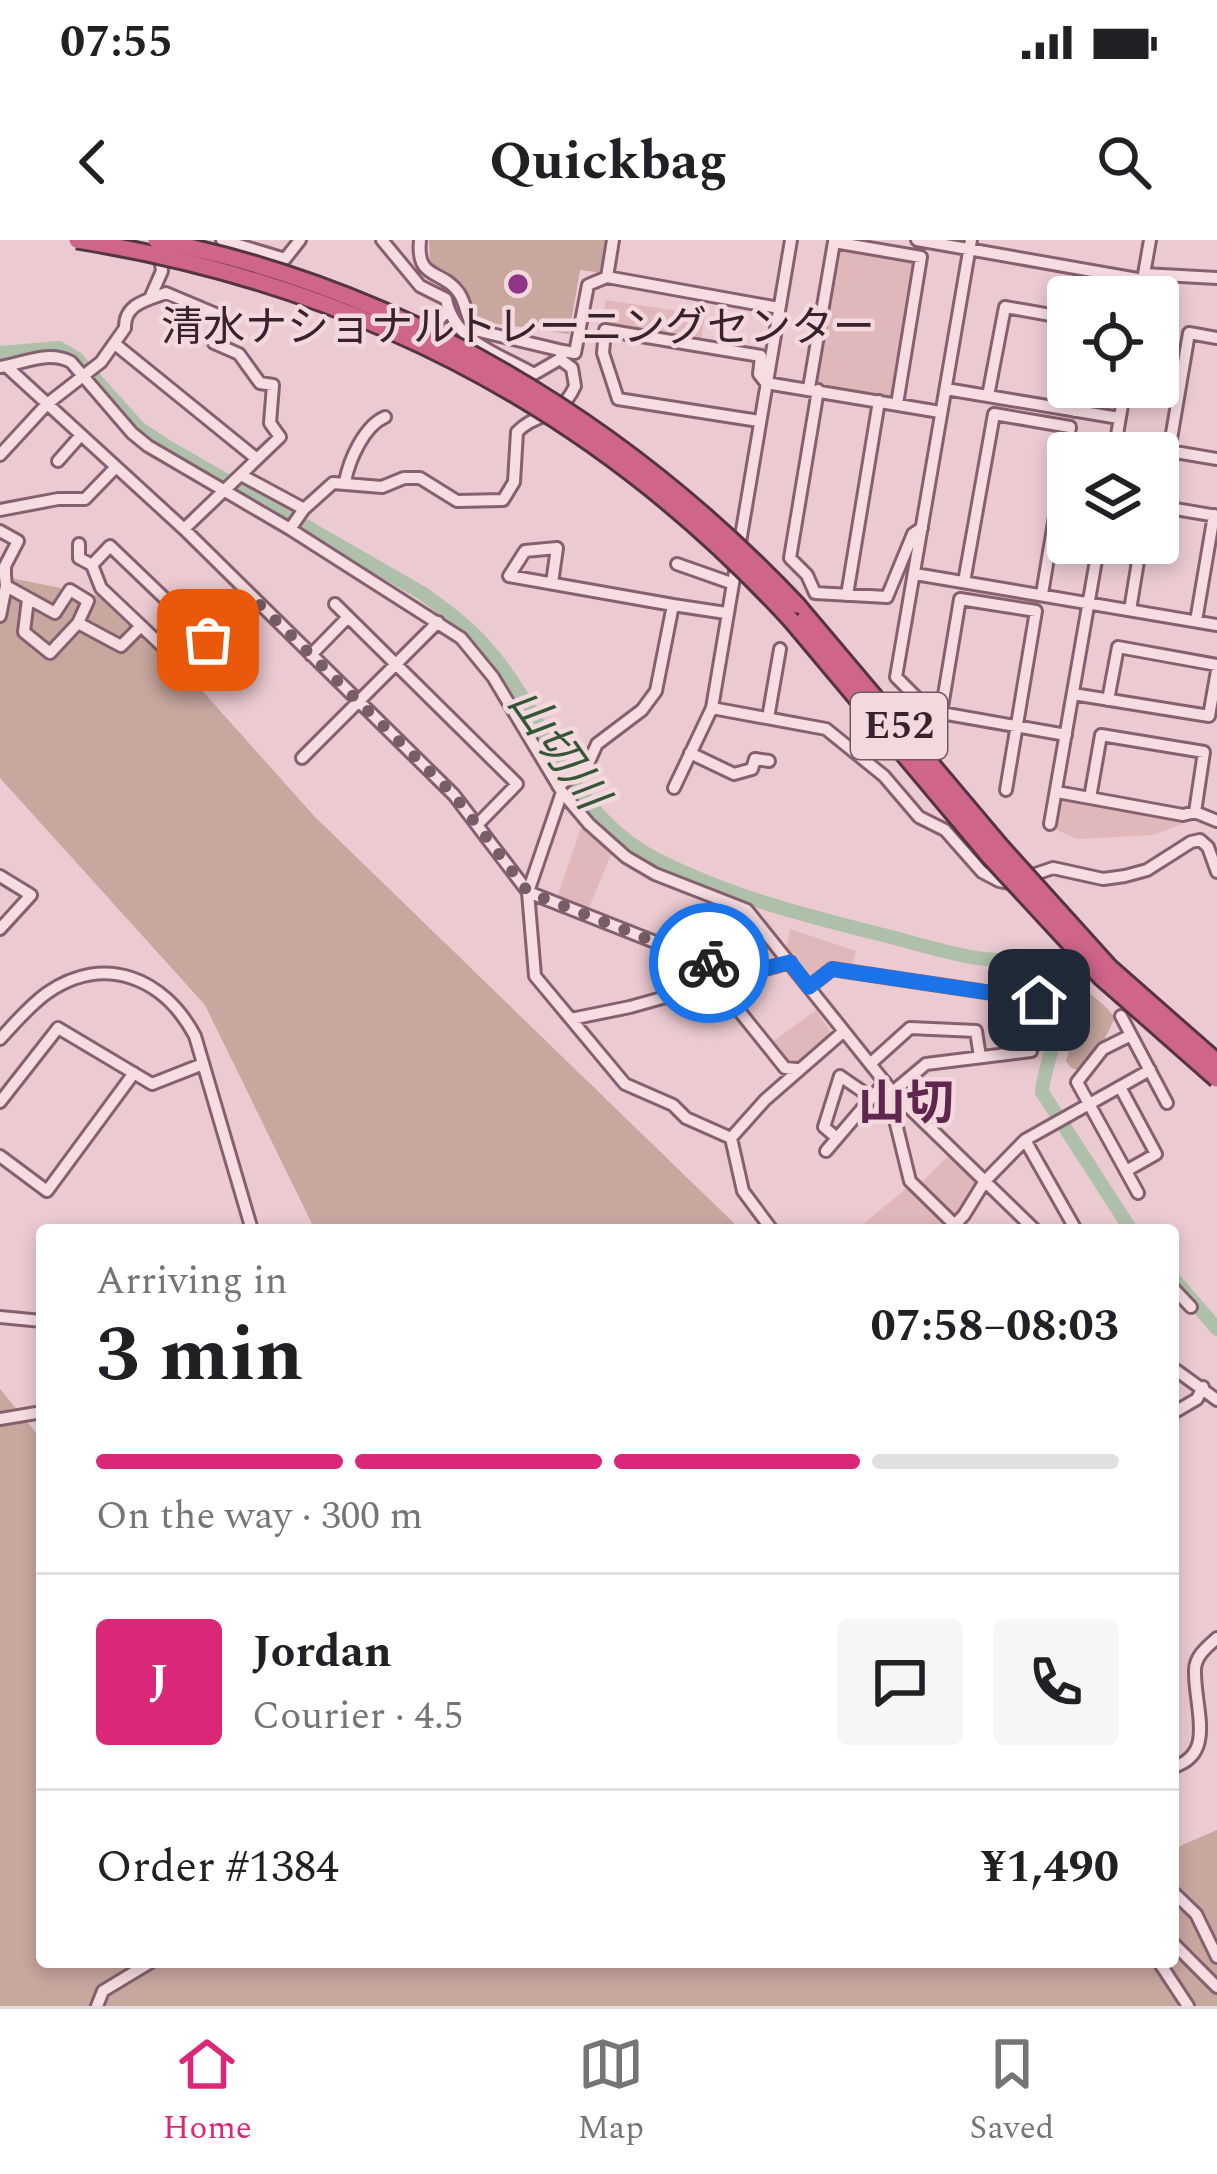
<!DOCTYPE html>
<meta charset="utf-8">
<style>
:root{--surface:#fff;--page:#f6f6f6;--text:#202124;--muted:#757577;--line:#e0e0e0;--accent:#db2777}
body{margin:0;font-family:Spectral,"Noto Sans JP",serif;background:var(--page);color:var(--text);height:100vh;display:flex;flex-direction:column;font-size:45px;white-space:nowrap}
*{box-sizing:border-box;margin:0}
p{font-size:39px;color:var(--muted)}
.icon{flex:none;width:66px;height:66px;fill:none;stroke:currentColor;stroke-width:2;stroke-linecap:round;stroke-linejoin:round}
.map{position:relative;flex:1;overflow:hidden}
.sheet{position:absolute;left:36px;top:984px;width:1143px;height:744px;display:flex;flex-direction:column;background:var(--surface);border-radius:12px;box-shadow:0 6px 18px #0003}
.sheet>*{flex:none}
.fabs{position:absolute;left:1047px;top:36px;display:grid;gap:24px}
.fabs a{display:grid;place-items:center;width:132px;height:132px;border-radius:12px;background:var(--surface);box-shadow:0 6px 18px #0003;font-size:60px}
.pin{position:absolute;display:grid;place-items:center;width:102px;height:102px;color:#fff;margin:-51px;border-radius:24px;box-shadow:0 6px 18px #0006}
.courier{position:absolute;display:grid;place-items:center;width:120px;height:120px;margin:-60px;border:9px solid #1a73e8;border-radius:50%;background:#fff;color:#222;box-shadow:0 3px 15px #0007}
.summary em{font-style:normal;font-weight:700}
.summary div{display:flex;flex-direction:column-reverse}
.summary{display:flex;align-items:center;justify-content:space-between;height:204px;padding:0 60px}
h1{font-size:78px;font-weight:700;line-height:90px}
.bar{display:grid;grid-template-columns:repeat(4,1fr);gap:18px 12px;align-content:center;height:144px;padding:0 60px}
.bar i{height:15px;border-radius:9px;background:var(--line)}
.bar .selected{background:var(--accent)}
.bar p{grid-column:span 4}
.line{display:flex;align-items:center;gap:30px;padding:0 60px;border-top:3px solid var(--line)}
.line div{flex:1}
.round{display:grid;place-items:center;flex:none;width:126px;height:126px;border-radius:12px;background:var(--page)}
.status{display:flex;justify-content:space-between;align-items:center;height:84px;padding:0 60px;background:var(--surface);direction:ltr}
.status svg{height:33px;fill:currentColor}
header{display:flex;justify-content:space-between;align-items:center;height:156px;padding:0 60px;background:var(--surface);font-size:54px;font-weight:700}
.tabs{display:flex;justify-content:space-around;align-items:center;height:168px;border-top:3px solid var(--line);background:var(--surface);font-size:33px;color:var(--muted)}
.tabs a{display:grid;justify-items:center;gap:6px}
.tabs .selected{color:var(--accent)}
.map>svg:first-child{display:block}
.farmland{fill:#e0b8bb}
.green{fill:#c8a79f}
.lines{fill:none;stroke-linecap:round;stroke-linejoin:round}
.river{stroke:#afc0aa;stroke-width:14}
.minor-casing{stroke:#86606e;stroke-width:16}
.highway-casing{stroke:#543442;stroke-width:21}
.minor{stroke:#f6dde2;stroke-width:10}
.highway{stroke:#d0658a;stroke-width:15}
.highway-bridge-casing{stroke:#543442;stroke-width:21;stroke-linecap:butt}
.highway-bridge{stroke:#d0658a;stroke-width:15}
.done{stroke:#775d65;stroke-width:12;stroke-dasharray:0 21.6}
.route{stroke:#1a73e8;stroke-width:15}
.poi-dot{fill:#8f3688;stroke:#f3d9de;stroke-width:4.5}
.labels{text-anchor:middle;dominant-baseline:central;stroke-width:9;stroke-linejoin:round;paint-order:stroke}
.shield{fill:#f3d9de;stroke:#705961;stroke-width:3}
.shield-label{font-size:39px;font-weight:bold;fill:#38222b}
.poi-label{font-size:42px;fill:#38222b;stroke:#f3d9de}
.water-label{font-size:45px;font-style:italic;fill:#335634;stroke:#f3d9de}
.quarter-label{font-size:48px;font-weight:bold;fill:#60264f;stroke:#f3d9de}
</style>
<div class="status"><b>07:55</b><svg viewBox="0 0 49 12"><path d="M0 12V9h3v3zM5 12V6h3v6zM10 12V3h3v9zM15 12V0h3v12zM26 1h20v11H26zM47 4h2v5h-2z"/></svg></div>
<header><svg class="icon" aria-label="back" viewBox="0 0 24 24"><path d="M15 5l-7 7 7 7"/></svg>Quickbag<svg class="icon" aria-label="search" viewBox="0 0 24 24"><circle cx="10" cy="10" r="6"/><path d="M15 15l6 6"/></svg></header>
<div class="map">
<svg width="1217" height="1766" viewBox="0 0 1217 1766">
<rect width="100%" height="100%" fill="#ebcad1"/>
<path class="farmland" d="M 837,6 L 918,20 L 893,159 L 813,143 Z
M 606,60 L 705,75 L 701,101 L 602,86 Z
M 1059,558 L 1180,581 L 1182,584 L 1153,595 L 1077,599 L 1053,588 Z
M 582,585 L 612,612 L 588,670 L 557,658 Z
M 790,689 L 856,711 L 852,728 L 833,724 L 812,740 L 786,708 Z
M 816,770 L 832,794 L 799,824 L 786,825 L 770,804 Z
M 950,914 L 978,944 L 955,981 L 918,946 Z
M 909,946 L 949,985 L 943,990 L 856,990 Z"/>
<path class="green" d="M 429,0 L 608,0 L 603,33 L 580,30 L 569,94 L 478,81 C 466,53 457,40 430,25 Z
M 0,336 L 121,360 L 315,577 L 741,990 L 315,990 L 205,765 L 0,538 Z
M 1075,749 C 1089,749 1107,767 1115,778 L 1094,820 L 1083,831 L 1071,828 L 1066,821 L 1073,796 Z
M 0,1149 L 42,1200 L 42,1722 L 1173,1722 L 1173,1609 L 1217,1590 L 1217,1766 L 0,1766 Z"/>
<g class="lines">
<path class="river" d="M 0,113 L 59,108 L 76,118 L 139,188 L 166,206 L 422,353 C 444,369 467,385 485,406 C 546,474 567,573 654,618 C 725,655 803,675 879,694 C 912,702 945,713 977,718 C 1002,723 1049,714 1060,745 C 1069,769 1044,824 1042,852 L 1131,990
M 1173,1038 L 1217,1089"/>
<g class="minor-casing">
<path id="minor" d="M 222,0 L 285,19 L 300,0
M 382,0 L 420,46 L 446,59 C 454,102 499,114 534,134 L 560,119
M 420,0 C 416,41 441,28 459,53 C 467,65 466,79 475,90 L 563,111 L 575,113 L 588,45 L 607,37 L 779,68
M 917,0 L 1143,40
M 971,0 L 896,437 L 930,471 L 1066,495
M 1144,34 L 1217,38
M 607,37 L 613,0
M 151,56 L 162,31 L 159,11
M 1140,57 L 1150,0
M 434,85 L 448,70
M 115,104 L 257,219
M 6,126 L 184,289 L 454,555 L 528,652 L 739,735
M 0,127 C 25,123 48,110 71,122 L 132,193 L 148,206 L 290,289 L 461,398 L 493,437 L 562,552 L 589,584 L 626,617 L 655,634 L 747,670 L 891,850 L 1035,990
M 766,143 L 940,172
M 809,148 L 834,2 L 921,17 L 897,164
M 946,149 L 1119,178
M 818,150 L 790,318 L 807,335 L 815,353 L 887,357 L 913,294 L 922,288
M 988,156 L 1005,67 L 1068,78
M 1075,171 L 1080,147
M 759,181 L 618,159 L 603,113 L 605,90 L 761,116 L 759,134 L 766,143
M 1116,202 L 1217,219
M 1169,211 L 1189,93 L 1217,98
M 1114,213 L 1125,147
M 0,215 L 47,164 L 101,122 L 125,88 C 124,64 147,60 166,53 L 223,77 L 214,103 L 239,114 L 260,143 L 273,145 L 270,183 L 280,197 L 184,289
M 58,221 L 81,195
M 241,235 L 304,269
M 345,242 C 349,220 364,186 385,177
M 1158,266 L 1217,276
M 0,270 L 58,259 L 85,259 L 116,227
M 290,289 L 304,269 L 333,243 L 382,247 L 404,238 L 420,238 L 457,261 L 503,260 L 514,242 L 517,192 C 537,171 559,181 575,146 L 572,128 L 560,119 L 563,111
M 0,291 L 18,301 L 5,326 L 5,335
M 79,304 L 79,318 L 92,325
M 677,324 L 731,343
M 0,332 L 5,335 L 6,346 L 55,373 L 70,350 L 88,361 L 78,383 L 121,406 L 141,386
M 915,334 L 1217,385
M 964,342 L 994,174 L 1070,187 L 1042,354
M 552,343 L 557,308 L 525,311 L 509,336 L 673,365
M 847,355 L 879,161
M 28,359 L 24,392 L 50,413 L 78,383
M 335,364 L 517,544 L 478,584
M 1130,370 L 1141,303
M 0,376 L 6,346
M 1196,381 L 1214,275
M 208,400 L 110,306 L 92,325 L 101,348 L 176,419 L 189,420 C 210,397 236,385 259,364
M 311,415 L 348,377
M 1073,454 L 1209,476 L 1217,431
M 1108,460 L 1118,407 L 1217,425
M 712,468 L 826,489 L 884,536 L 919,577 L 945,590 L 982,632 L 999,641 L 1009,643 L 1053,628 L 1103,639 L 1125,636 L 1147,630 L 1191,602 L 1200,600 L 1208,607 L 1217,632
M 941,473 L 960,359 L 1036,371 L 1006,550
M 768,478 L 780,409
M 690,513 L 734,534 L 752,529 L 755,519 L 769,521
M 302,518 L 438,382
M 558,546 L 587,526 L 597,504 L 642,470 L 656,451 L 673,365 L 726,373
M 674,548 L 712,468 L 791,0
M 562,552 L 528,652 L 535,736 L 625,844 L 673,865 L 686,878 L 731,898
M 1057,552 L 1183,575 L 1195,572 L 1217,581
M 1090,558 L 1101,495 L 1204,512 L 1195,572
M 1050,584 L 1099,303
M 0,636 L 31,655 L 0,689
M 716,742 L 785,828 L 797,829
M 809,747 L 832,729 L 1039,760 L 1031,811 L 926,824 L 889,855 L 910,941 L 960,990
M 1121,776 L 1167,863
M 571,779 L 630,767 L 790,722
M 1131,795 L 1103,809 L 1077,842 L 1138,953
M 0,799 C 15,783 29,766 47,753 C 105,713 164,738 195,796 L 252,990
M 870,824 L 910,788 L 976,791 L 980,817
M 1120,847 L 1156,914 L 1126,931
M 0,862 L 58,788 L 152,844 L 203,824
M 731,898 L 765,860 L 843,792
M 731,898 L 743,951 L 772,990
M 837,898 L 824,887 L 840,836 L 872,858
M 1025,900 L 1076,990
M 826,911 L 885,842
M 0,916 L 47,951 L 134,833
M 950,990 L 964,975 L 985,941 L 1025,900 L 1150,830
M 1173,1048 L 1191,1067
M 0,1077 L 42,1081
M 1173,1128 L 1217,1160
M 1173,1173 L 1197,1159 L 1203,1147
M 0,1179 L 42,1172
M 1173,1527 C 1217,1514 1194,1468 1195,1430 C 1195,1416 1208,1406 1217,1398
M 1173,1652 L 1196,1674 L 1217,1717
M 1173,1703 L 1217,1747
M 1159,1722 L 1188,1766
M 97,1766 L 103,1751 L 151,1722"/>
</g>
<g class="highway-casing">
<path id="highway" d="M 797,365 L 1001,607
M 792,381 L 990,617"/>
</g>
<use href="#minor" class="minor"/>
<use href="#highway" class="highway"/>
<g class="highway-bridge-casing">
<path id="highway-bridge" d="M 77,0 C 360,45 599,170 792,381
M 156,0 C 404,49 624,182 797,365
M 1001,607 L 1110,728 L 1217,822
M 990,617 L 1101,737 L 1217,839"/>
</g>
<use href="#highway-bridge" class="highway-bridge"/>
</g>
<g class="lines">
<path class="done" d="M 208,400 L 232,389 L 259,364 L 454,555 L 528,652 L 709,723"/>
<path class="route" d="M 709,723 L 739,735 L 790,722 L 809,747 L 832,729 L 1039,760"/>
</g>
<circle class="poi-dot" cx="518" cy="44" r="12"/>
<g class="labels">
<rect class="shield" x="851" y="453" width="96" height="66" rx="9"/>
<g class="shield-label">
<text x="899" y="486">E52</text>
</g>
<g class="poi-label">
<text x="518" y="88">清水ナショナルトレーニングセンター</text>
</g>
<g class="water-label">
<text transform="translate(557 509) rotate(55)">山切川</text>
</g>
<g class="quarter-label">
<text x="906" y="864">山切</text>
</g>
</g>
</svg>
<div class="fabs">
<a><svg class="icon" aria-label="locate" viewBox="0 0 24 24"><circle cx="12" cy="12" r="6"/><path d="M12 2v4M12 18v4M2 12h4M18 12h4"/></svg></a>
<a><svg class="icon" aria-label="layers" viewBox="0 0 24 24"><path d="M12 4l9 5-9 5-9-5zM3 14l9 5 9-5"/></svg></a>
</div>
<div class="pin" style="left:208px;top:400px;background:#ea580c"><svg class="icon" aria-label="bag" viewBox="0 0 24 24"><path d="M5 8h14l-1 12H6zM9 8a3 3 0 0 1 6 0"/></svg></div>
<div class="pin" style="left:1039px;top:760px;background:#1f2937"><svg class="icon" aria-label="home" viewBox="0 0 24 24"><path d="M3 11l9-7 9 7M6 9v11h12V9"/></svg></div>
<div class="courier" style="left:709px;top:723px"><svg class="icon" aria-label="bike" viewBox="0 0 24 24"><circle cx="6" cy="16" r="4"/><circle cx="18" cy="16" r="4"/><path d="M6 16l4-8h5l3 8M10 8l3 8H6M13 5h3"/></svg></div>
<section class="sheet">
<div class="summary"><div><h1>3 min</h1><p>Arriving in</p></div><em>07:58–08:03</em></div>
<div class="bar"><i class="selected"></i><i class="selected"></i><i class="selected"></i><i></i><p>On the way · 300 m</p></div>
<div class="line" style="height:216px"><b class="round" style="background:var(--accent);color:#fff">J</b><div><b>Jordan</b><p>Courier · 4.5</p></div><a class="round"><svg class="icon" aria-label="chat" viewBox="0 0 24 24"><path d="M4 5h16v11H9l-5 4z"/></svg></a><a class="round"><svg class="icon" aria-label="phone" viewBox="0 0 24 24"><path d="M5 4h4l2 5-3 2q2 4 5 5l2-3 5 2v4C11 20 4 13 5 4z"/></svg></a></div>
<div class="line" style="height:156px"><div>Order #1384</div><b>¥1,490</b></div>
</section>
</div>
<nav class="tabs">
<a class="selected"><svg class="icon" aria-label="home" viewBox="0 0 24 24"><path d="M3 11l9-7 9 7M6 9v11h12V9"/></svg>Home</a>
<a><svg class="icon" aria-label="map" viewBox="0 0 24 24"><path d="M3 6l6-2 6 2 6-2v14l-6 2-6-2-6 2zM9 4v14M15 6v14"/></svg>Map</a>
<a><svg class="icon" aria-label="saved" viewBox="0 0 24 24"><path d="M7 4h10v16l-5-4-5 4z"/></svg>Saved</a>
</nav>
